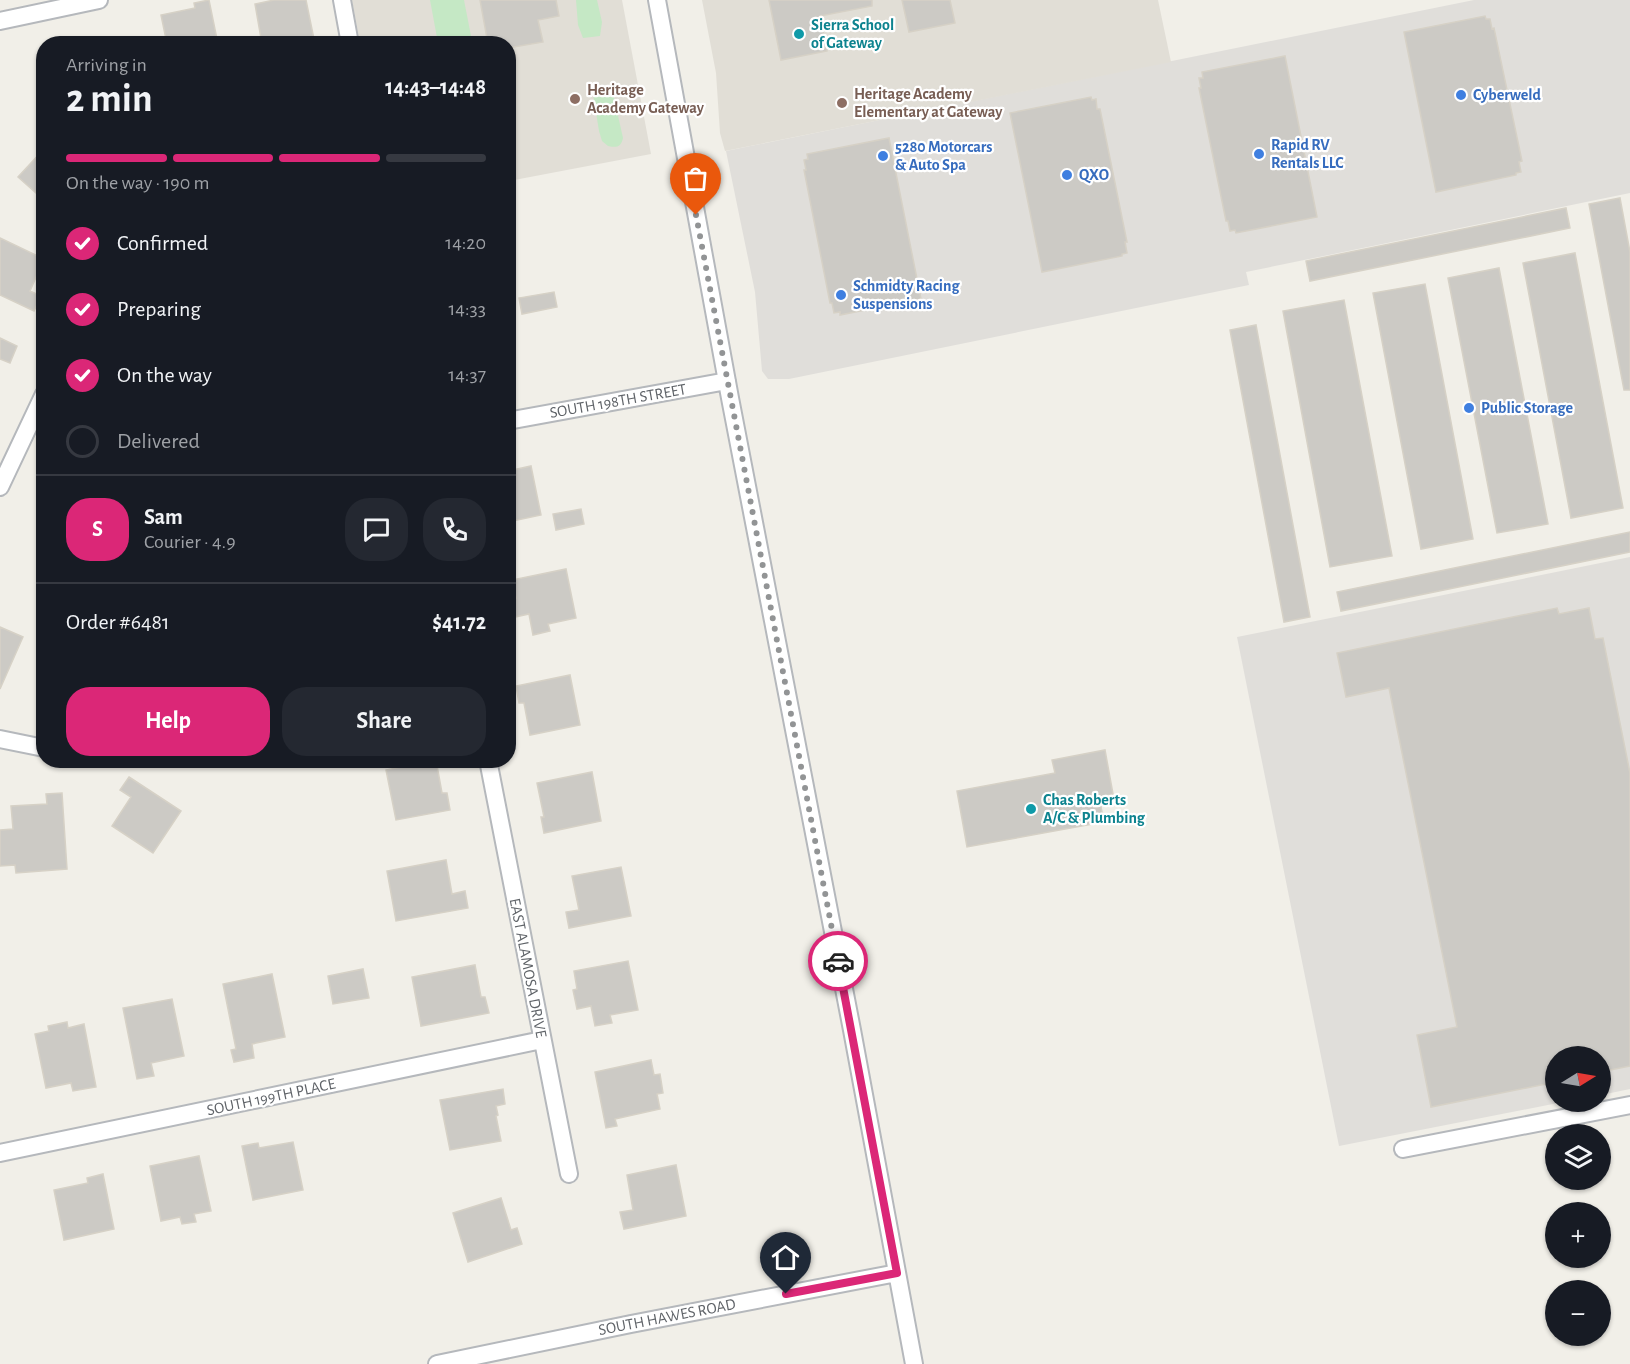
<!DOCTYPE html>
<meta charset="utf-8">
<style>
:root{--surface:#171b24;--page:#242831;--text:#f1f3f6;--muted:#9ea1a6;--line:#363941;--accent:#db2777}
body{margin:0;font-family:"Alegreya Sans",sans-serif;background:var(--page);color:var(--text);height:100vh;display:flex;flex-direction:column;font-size:22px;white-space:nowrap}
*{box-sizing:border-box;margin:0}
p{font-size:20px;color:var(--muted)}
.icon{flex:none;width:33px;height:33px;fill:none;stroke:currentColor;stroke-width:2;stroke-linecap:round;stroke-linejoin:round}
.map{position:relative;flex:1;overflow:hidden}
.details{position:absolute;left:36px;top:36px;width:480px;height:732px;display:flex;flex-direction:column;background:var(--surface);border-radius:24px;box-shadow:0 2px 4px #0004}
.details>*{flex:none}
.needle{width:39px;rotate:79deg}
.controls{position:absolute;left:1545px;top:1046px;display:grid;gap:12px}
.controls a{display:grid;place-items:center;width:66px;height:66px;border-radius:50%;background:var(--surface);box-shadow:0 2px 4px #0004;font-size:30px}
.pin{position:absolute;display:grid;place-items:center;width:51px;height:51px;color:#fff;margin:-62px -26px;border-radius:50% 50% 50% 0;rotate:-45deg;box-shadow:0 0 6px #0007}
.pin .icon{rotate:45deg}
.courier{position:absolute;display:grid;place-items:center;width:60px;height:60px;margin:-30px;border:4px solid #db2777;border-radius:50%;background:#fff;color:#222;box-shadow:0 2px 8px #0007}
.headline em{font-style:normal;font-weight:600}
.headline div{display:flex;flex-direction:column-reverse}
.headline{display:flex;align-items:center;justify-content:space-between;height:102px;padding:0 30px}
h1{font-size:39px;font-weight:600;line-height:45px}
.bar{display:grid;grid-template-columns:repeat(4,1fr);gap:9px 6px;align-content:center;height:72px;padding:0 30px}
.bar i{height:8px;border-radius:4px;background:var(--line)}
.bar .active{background:var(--accent)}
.bar p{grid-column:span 4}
.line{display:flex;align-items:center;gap:15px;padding:0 30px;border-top:2px solid var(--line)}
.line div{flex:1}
.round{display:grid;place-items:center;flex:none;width:63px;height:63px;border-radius:24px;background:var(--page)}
ol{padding:0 30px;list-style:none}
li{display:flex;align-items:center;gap:18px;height:66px}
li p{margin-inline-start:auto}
li .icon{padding:6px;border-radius:50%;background:var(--accent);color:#fff;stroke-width:4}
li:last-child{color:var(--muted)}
li i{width:33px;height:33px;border:3px solid var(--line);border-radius:50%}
.action{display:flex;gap:12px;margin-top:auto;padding:12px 30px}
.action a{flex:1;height:69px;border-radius:24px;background:var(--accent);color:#fff;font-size:24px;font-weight:600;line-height:69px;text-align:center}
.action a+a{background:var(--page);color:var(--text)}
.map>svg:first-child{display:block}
.industrial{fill:#e0deda}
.education{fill:#e1ded6}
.green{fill:#c5e8c5}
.building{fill:#cccac5;stroke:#d6d1c6;stroke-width:1.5}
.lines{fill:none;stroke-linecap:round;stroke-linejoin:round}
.minor-casing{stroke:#b5b8bc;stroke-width:20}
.minor{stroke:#fff;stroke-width:16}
.done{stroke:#929495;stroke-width:6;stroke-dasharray:0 10.8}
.route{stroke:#db2777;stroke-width:8}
.culture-dot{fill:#0f9aa8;stroke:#fff;stroke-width:2}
.shop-dot{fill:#3f7fe0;stroke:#fff;stroke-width:2}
.education-dot{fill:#8d6e63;stroke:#fff;stroke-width:2}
.labels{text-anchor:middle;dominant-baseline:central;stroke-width:4.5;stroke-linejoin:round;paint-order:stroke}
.culture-label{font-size:16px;font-weight:bold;fill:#0d838f;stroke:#fff;text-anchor:start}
.education-label{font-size:16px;font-weight:bold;fill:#785e54;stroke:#fff;text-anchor:start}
.shop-label{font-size:16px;font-weight:bold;fill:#366cbe;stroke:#fff;text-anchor:start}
.street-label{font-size:16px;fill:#5f6368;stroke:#fff}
</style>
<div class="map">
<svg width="1630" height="1364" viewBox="0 0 1630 1364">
<rect width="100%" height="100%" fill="#f1efe8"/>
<path class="industrial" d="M 1474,0 L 1630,0 L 1630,193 L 1246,272 L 1249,285 L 789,379 L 768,379 L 762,371 L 755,292 L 726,151 Z
M 1630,557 L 1630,1089 L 1601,1095 L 1600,1056 L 1556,1056 L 1556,1101 L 1568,1101 L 1339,1146 L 1237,637 Z"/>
<path class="education" d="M 352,0 L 622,0 L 651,154 L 509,181 L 508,44 L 360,43 Z
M 702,0 L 1158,0 L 1171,62 L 725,151 L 720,133 L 716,73 Z"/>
<path class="green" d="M 430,0 L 464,0 L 472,41 L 438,43 Z
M 576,0 L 597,0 L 602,22 L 600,36 L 583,38 L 578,25 Z
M 611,84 L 623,138 C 621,147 617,148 608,146 L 602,141 L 599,131 L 593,94 L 593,89 C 600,92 606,88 611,84 Z"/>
<path class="building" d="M 209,0 L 218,44 L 167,44 L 161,15 L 195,8 L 194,3 Z
M 274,0 L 306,0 L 315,44 L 262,44 L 255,4 Z
M 480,0 L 556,0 L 559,16 L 538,20 L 543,42 L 508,48 L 508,44 L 488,44 Z
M 769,0 L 872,0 L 872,6 L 820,16 L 827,51 L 781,60 Z
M 902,0 L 950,0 L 955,23 L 909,32 Z
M 1485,16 L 1486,19 L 1490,19 L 1492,29 L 1494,28 L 1522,161 L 1519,162 L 1521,172 L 1516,173 L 1516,175 L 1436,192 L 1404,32 Z
M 1285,56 L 1317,217 L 1236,233 L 1235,230 L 1230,231 L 1228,221 L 1226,221 L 1199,88 L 1201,88 L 1199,78 L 1203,78 L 1202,72 Z
M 1091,97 L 1092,100 L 1096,99 L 1097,109 L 1100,109 L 1127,242 L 1125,242 L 1127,253 L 1122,254 L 1122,256 L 1042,272 L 1010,113 Z
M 889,138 L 921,299 L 840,315 L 840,312 L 834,313 L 832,303 L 830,303 L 804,170 L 806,170 L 804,160 L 808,159 L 807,154 Z
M 44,149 L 44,200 L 18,177 Z
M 1620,198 L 1630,252 L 1630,390 L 1624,390 L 1589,204 Z
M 1566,208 L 1570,228 L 1310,281 L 1306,261 Z
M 0,238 L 44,259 L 30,291 L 41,296 L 34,311 L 0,295 Z
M 1575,253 L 1623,508 L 1571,518 L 1523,263 Z
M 1499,268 L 1548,524 L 1497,533 L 1448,278 Z
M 1425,284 L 1473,539 L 1421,549 L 1373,293 Z
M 554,292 L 557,307 L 522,314 L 519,298 Z
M 1344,300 L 1392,556 L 1330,567 L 1283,311 Z
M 1256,325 L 1310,617 L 1284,622 L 1230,330 Z
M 0,338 L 17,346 L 10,363 L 0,359 Z
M 531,466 L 541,515 L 508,522 L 508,471 Z
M 581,509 L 584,524 L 556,530 L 553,514 Z
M 1630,532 L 1630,552 L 1341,611 L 1337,592 Z
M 566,569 L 576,618 L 548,624 L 550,631 L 533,635 L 529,614 L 515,617 L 512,598 L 516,598 L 512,580 Z
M 1557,608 L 1559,614 L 1589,608 L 1595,639 L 1603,638 L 1630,773 L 1630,1066 L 1600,1072 L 1600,1056 L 1556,1056 L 1556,1082 L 1431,1107 L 1417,1035 L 1457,1027 L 1389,688 L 1346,697 L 1337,653 Z
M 0,627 L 23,637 L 0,689 Z
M 570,675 L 580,725 L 530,735 L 524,703 L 519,703 L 516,686 Z
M 1105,750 L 1113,794 L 1099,797 L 1104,822 L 967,847 L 957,791 L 1055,773 L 1052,760 Z
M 436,760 L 442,793 L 447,793 L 450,810 L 396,820 L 386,770 Z
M 592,772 L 601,821 L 544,833 L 541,817 L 544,817 L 537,783 Z
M 129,777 L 181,811 L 153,853 L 112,826 L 131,797 L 120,790 Z
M 62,793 L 67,869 L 16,873 L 15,865 L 0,866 L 0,830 L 13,829 L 11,806 L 47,804 L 46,794 Z
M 446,860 L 452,894 L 465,891 L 468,908 L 396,921 L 387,871 Z
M 621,867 L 631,916 L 569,928 L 566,912 L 579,910 L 572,876 Z
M 628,961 L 638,1010 L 610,1015 L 612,1023 L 595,1026 L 591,1006 L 577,1009 L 573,990 L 577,989 L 574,971 Z
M 475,965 L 481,997 L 485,997 L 489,1013 L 421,1026 L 412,977 Z
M 363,969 L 369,998 L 333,1004 L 328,976 Z
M 272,974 L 285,1037 L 252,1044 L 254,1058 L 234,1062 L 231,1050 L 236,1049 L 223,984 Z
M 172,999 L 184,1056 L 151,1063 L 154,1076 L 137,1079 L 123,1008 Z
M 67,1022 L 68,1028 L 84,1024 L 96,1087 L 73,1091 L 71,1083 L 46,1088 L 35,1034 L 49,1031 L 48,1026 Z
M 651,1060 L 654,1075 L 660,1074 L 663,1093 L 657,1094 L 660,1109 L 615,1119 L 617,1126 L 606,1128 L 595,1072 Z
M 503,1089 L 505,1104 L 496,1106 L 498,1115 L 496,1116 L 501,1141 L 450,1150 L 440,1100 Z
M 293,1142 L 303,1190 L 253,1200 L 242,1146 L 258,1143 L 259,1148 Z
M 199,1156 L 211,1211 L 194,1214 L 196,1222 L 182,1224 L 180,1217 L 161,1221 L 150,1166 Z
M 676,1165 L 686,1216 L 624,1229 L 620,1212 L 633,1210 L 627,1175 Z
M 103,1174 L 114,1229 L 64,1240 L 54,1190 L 88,1183 L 87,1178 Z
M 501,1198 L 511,1230 L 517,1228 L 522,1244 L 468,1262 L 453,1213 Z"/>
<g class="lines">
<g class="minor-casing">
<path id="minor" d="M 342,0 L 350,44
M 657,0 L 730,398 L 852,1030 L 914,1364
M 0,21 L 99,0
M 508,421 L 727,381
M 0,487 L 44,394
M 0,739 L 44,748
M 488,760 L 569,1174
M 1403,1149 L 1630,1105
M 0,1153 L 542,1040
M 437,1364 L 631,1324 L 897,1273"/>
</g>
<use href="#minor" class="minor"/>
</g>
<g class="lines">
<path class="done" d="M 696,215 L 838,961"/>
<path class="route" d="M 786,1294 L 897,1273 L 838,961"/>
</g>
<g class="culture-dot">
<circle cx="799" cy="34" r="6"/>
<circle cx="1031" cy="809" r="6"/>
</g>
<g class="shop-dot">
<circle cx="1461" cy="95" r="6"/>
<circle cx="1259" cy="154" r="6"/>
<circle cx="883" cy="156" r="6"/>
<circle cx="1067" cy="175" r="6"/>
<circle cx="841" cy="295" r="6"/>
<circle cx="1469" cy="408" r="6"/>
</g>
<g class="education-dot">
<circle cx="575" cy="99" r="6"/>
<circle cx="842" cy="103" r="6"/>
</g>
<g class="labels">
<g class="culture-label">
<text x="811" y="25">Sierra School<tspan x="811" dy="18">of Gateway</tspan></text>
<text x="1043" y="800">Chas Roberts<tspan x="1043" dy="18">A/C &amp; Plumbing</tspan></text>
</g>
<g class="education-label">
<text x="587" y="90">Heritage<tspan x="587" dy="18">Academy Gateway</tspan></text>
<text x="854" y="94">Heritage Academy<tspan x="854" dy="18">Elementary at Gateway</tspan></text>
</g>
<g class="shop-label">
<text x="1473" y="95">Cyberweld</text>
<text x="1271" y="145">Rapid RV<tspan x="1271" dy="18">Rentals LLC</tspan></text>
<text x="895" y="147">5280 Motorcars<tspan x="895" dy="18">&amp; Auto Spa</tspan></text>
<text x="1079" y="175">QXO</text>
<text x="853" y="286">Schmidty Racing<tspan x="853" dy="18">Suspensions</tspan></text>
<text x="1481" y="408">Public Storage</text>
</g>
<g class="street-label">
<text transform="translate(618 401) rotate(-10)">SOUTH 198TH STREET</text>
<text transform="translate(528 968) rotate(79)">EAST ALAMOSA DRIVE</text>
<text transform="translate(271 1097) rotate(-12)">SOUTH 199TH PLACE</text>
<text transform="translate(667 1317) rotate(-11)">SOUTH HAWES ROAD</text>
</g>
</g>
</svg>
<div class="controls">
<a><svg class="needle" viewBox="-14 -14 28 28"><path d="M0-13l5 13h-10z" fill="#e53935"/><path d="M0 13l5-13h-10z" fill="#9ea1a6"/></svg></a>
<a><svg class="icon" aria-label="layers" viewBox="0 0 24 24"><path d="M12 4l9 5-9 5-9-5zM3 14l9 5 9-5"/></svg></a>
<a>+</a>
<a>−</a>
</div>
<div class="pin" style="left:696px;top:215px;background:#ea580c"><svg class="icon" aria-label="bag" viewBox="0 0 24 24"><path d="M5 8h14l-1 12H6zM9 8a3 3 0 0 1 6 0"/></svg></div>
<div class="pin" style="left:786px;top:1294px;background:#1f2937"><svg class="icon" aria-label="home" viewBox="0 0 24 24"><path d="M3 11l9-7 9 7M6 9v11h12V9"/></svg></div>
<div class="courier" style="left:838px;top:961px"><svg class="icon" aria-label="car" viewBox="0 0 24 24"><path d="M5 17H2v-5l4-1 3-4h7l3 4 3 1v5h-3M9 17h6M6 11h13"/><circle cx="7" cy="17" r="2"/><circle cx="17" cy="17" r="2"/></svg></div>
<section class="details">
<div class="headline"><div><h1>2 min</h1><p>Arriving in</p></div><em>14:43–14:48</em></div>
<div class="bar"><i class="active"></i><i class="active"></i><i class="active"></i><i></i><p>On the way · 190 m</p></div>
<ol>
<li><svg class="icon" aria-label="check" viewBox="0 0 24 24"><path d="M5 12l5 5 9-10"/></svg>Confirmed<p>14:20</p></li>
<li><svg class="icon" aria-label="check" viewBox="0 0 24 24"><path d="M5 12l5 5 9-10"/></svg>Preparing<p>14:33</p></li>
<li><svg class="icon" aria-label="check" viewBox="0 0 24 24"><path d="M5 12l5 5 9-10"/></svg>On the way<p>14:37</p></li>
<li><i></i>Delivered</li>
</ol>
<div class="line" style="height:108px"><b class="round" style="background:var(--accent);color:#fff">S</b><div><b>Sam</b><p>Courier · 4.9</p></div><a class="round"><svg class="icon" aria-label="chat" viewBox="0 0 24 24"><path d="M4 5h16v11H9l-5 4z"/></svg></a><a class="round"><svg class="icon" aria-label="phone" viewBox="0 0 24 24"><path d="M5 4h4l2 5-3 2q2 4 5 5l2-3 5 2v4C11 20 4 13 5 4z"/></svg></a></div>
<div class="line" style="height:78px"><div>Order #6481</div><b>$41.72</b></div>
<div class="action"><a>Help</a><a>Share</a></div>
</section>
</div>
